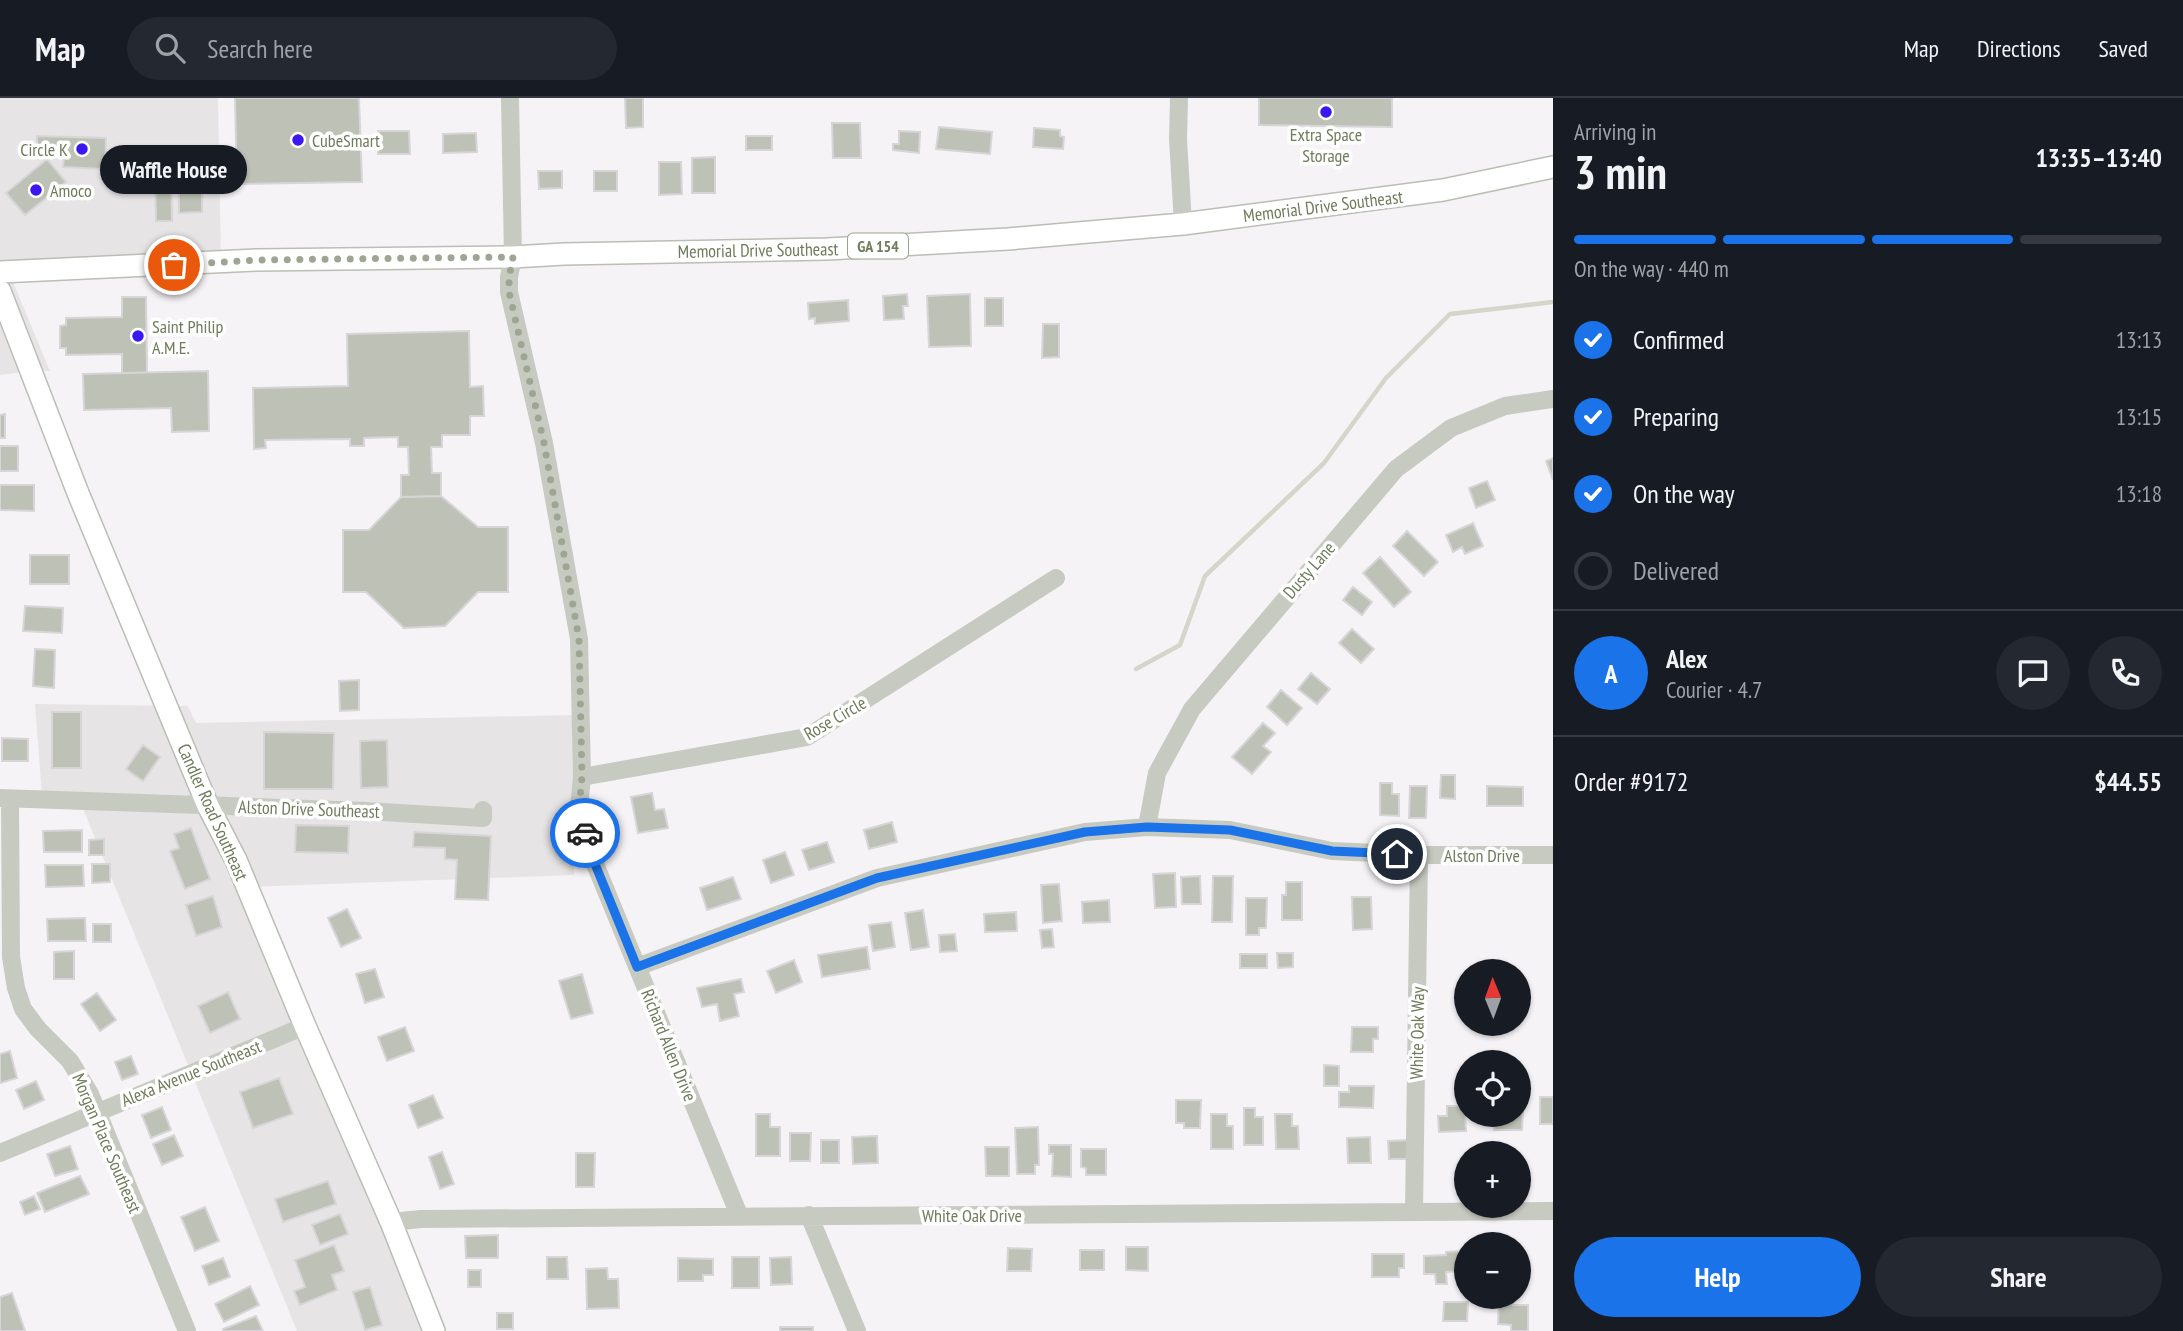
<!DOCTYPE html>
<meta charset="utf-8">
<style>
:root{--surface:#171b24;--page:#242831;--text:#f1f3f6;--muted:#9ea1a6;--line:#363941;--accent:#1a73e8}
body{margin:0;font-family:"PT Sans Narrow",sans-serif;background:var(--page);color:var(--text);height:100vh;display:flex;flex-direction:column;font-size:26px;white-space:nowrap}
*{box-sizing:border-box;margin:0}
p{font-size:23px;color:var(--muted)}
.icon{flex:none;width:38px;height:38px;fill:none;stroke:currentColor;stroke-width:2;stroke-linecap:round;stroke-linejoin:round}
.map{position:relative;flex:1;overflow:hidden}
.details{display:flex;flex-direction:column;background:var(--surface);width:630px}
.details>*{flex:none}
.needle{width:46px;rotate:359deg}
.tools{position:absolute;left:1454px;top:861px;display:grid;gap:14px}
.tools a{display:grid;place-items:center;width:77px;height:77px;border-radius:50%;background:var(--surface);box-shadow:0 2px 5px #0004;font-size:35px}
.pin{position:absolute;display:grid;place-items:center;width:60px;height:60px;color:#fff;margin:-30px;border:4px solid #fff;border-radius:50%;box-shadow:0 2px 7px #0007}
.courier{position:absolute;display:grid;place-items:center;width:70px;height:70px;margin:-35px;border:5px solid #1a73e8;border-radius:50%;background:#fff;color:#222;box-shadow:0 2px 9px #0007}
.bubble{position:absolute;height:49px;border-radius:24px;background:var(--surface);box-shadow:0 2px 5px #0004;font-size:23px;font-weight:700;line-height:49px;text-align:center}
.headline em{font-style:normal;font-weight:700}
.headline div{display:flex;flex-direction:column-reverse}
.headline{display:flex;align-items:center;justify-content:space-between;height:119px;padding:0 21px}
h1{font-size:46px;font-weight:700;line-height:52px}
.bar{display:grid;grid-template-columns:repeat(4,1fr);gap:10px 7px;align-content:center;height:84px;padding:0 21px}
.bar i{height:9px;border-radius:5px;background:var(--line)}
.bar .selected{background:var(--accent)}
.bar p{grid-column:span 4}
.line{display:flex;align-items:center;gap:18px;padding:0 21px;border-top:2px solid var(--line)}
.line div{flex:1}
.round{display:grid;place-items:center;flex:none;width:74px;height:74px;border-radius:37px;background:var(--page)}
ol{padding:0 21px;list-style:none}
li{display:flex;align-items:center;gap:21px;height:77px}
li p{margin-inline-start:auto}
li .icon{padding:7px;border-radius:50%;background:var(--accent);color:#fff;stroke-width:4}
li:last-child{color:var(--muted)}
li i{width:38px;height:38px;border:4px solid var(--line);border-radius:50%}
.button{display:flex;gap:14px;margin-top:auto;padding:14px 21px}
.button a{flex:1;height:80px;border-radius:42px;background:var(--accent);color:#fff;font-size:28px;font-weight:700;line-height:80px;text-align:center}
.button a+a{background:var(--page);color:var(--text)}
header{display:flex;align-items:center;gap:42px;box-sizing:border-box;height:98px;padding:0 35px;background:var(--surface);border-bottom:2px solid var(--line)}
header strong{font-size:33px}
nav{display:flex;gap:38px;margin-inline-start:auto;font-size:24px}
.search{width:490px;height:63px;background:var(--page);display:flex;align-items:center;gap:18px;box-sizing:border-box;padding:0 24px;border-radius:38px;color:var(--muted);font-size:26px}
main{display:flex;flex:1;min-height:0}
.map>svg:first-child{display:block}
.built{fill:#e6e4e4}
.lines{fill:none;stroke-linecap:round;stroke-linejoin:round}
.stream{stroke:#d3d6c8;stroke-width:4.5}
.building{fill:#bec2b6;stroke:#d8d5d8;stroke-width:2}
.major-casing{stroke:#babeb4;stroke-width:24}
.minor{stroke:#c7cac1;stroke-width:18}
.major{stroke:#fff;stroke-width:21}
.done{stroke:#9ea592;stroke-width:7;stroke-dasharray:0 12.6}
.route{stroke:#1a73e8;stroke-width:9}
.poi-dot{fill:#3d17f2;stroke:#fff;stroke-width:2.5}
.labels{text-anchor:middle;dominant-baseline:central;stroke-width:7;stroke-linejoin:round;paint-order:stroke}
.shield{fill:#fff;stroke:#9aa38c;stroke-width:2}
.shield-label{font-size:16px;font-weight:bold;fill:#6f7b5b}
.poi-label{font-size:18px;fill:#6f7b5b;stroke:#fff;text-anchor:start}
.street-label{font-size:18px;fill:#6f7b5b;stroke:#fff}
</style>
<header>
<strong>Map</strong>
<div class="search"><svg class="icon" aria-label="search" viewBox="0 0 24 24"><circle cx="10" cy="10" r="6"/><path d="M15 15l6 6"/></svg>Search here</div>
<nav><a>Map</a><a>Directions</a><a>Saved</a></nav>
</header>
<main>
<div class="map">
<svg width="1553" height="1233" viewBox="0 0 1553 1233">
<rect width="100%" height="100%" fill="#f6f3f7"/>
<path class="built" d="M 0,0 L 218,0 L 221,165 L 13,184 L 50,273 L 30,273 L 0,277 Z
M 35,606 L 188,608 L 196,625 L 574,617 L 574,777 L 249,789 L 435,1233 L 297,1233 L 77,696 L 42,698 Z"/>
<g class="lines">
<path class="stream" d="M 1136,571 L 1180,547 L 1205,478 L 1324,365 L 1386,280 L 1450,216 L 1553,204"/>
</g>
<path class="building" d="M 359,0 L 362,84 L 237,86 L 235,0 Z
M 625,0 L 643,0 L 643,29 L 626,30 Z
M 1259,0 L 1392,0 L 1392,29 L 1259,27 Z
M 832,25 L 860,25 L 861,60 L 833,60 Z
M 939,29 L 992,34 L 990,56 L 936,51 Z
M 1034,30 L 1060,32 L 1060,38 L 1064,39 L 1063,51 L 1033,49 Z
M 378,33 L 409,33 L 410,56 L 378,56 Z
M 899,33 L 920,34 L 919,55 L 893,52 L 893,46 L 899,46 Z
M 476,35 L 477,54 L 443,55 L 443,36 Z
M 37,38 L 106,40 L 105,71 L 63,69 L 64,58 L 37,57 Z
M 746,38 L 772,38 L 772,52 L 746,52 Z
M 715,59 L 715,95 L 692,95 L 692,60 Z
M 47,61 L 66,84 L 25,117 L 6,95 Z
M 659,64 L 681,64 L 682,96 L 659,97 Z
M 155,72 L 171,72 L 172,123 L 156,123 Z
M 538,73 L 562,73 L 562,90 L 539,91 Z
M 594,73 L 617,73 L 617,93 L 594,93 Z
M 179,83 L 202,83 L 202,114 L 179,115 Z
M 907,196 L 908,208 L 903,208 L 904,221 L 884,222 L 883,198 Z
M 970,196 L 971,248 L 929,249 L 927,198 Z
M 122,199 L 146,199 L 147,275 L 122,275 L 122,256 L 66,257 L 66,250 L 60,250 L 60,228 L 66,227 L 66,220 L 122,219 Z
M 985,200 L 1003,200 L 1003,228 L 985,228 Z
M 848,202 L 849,223 L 815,226 L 815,220 L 809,221 L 808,205 Z
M 1043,226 L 1059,226 L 1059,259 L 1042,260 Z
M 469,233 L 470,289 L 483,288 L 484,318 L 470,318 L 470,337 L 442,337 L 442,349 L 431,349 L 432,375 L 441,375 L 441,398 L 401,399 L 401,377 L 409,377 L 408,349 L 398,349 L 398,339 L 364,340 L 364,348 L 350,348 L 350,341 L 265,342 L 266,350 L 254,351 L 253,290 L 348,288 L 347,236 Z
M 208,273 L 209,333 L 172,334 L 171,310 L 84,312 L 83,276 Z
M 5,316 L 5,340 L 0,340 L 0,317 Z
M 0,348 L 18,348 L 18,373 L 0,373 Z
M 1553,360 L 1553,382 L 1546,363 Z
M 1487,383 L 1495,402 L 1476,410 L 1469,390 Z
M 0,387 L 34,387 L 34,413 L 0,412 Z
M 441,398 L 478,429 L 508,429 L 508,494 L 478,494 L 445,528 L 404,530 L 366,494 L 343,494 L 343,432 L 369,432 L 401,399 Z
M 1473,425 L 1483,448 L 1465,456 L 1462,449 L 1453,454 L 1446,437 Z
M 1407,433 L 1438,464 L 1424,478 L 1393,448 Z
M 30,457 L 69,457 L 69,486 L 30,486 Z
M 1380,459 L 1411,494 L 1394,509 L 1363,475 Z
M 1353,489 L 1372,504 L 1362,517 L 1343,502 Z
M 25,508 L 63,510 L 62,535 L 23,533 Z
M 1352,531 L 1374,551 L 1361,565 L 1339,545 Z
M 35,551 L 55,552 L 54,590 L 33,588 Z
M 1311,575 L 1330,591 L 1317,606 L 1298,591 Z
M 359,582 L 359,612 L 340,613 L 339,583 Z
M 1281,592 L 1302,610 L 1287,627 L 1267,609 Z
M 52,614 L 81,614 L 81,670 L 52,670 Z
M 1263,625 L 1275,635 L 1263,648 L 1271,654 L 1252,676 L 1232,659 Z
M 264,634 L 334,635 L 333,691 L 264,691 Z
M 2,640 L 28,641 L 28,663 L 2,663 Z
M 387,642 L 388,689 L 361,690 L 360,643 Z
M 143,647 L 160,659 L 143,683 L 126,671 Z
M 1441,677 L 1455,677 L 1455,701 L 1440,700 Z
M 1380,685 L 1392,685 L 1392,696 L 1399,696 L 1399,718 L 1380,717 Z
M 1410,688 L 1427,688 L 1426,720 L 1409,720 Z
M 1487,688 L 1523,689 L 1523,708 L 1487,708 Z
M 652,695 L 655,712 L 664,711 L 668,730 L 638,735 L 631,699 Z
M 892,724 L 897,744 L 869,751 L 864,732 Z
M 296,727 L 349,728 L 348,755 L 295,754 Z
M 191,730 L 210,781 L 185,791 L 170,753 L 179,750 L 174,736 Z
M 82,732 L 82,754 L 44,754 L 43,733 Z
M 414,734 L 491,738 L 488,802 L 455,801 L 457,762 L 445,761 L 445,750 L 413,749 Z
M 104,741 L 104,757 L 89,757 L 89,742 Z
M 827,744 L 834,764 L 809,772 L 802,752 Z
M 785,754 L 794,777 L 771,785 L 763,762 Z
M 92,766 L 110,766 L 110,784 L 92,785 Z
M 45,767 L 83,767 L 84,788 L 46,789 Z
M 1175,775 L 1176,809 L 1155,810 L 1153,776 Z
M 1200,778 L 1201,806 L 1182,806 L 1181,779 Z
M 1213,778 L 1233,778 L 1232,824 L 1212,824 Z
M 733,779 L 741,801 L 707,812 L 700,790 Z
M 1286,784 L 1302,784 L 1302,822 L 1282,822 L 1282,797 L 1286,797 Z
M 1059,786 L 1062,823 L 1043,825 L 1041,787 Z
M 213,798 L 222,829 L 196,838 L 186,807 Z
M 1352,799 L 1371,799 L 1372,831 L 1353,832 Z
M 1246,800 L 1267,800 L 1266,830 L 1259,830 L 1259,837 L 1246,837 Z
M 1109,802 L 1110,824 L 1083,825 L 1082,804 Z
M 347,811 L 361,840 L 341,849 L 328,820 Z
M 923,812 L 929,849 L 911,852 L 905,815 Z
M 1016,814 L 1017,833 L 985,834 L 984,816 Z
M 85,820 L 86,843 L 48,843 L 47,821 Z
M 891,824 L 895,849 L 873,853 L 869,827 Z
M 93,826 L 111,826 L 111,844 L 93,844 Z
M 1052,831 L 1054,849 L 1042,850 L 1040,832 Z
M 955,836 L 957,853 L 940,854 L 939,837 Z
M 867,849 L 870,871 L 822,879 L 818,857 Z
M 74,853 L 74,881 L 54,881 L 54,854 Z
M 1277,855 L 1293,855 L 1293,869 L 1278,870 Z
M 1240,856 L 1267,856 L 1267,870 L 1240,870 Z
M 794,862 L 802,884 L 776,895 L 767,873 Z
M 375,871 L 384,899 L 365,905 L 356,876 Z
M 582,876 L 593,915 L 571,921 L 559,883 Z
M 741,881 L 744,894 L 734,896 L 739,918 L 720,923 L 717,906 L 702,909 L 697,890 Z
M 228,894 L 240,921 L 210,935 L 198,908 Z
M 97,895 L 116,922 L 100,933 L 81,906 Z
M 405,929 L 414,953 L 387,963 L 378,939 Z
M 1352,929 L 1378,929 L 1378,941 L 1373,941 L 1373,954 L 1351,954 Z
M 10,953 L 17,980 L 0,985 L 0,956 Z
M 131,958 L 138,976 L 122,982 L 115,964 Z
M 1324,967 L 1339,968 L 1339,988 L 1324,988 Z
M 279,980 L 293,1016 L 253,1030 L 240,994 Z
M 36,983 L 44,1002 L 24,1011 L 16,992 Z
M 1349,988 L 1374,988 L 1373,1010 L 1339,1009 L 1339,994 L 1349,994 Z
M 433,997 L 443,1020 L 418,1030 L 409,1007 Z
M 1540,999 L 1553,999 L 1553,1026 L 1540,1026 Z
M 1176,1002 L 1201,1002 L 1200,1030 L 1184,1030 L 1184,1025 L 1176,1025 Z
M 1447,1008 L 1465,1008 L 1466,1033 L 1439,1034 L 1438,1018 L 1447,1018 Z
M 162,1009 L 171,1032 L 151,1040 L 142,1017 Z
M 1244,1010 L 1255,1010 L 1255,1019 L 1263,1019 L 1263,1047 L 1244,1047 Z
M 1519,1013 L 1523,1013 L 1522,1032 L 1494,1032 L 1494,1017 L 1519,1017 Z
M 756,1016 L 770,1016 L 770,1029 L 780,1029 L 780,1058 L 756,1058 Z
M 1211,1016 L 1227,1016 L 1227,1028 L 1233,1028 L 1233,1051 L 1211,1051 Z
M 1275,1016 L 1292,1016 L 1292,1028 L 1298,1028 L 1299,1051 L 1276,1051 Z
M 1038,1029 L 1039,1067 L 1035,1067 L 1035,1076 L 1017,1076 L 1015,1030 Z
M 790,1035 L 811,1035 L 810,1063 L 790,1063 Z
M 174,1037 L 183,1058 L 162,1067 L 153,1046 Z
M 877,1038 L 878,1065 L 853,1066 L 852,1039 Z
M 1370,1039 L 1371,1065 L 1348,1065 L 1347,1040 Z
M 821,1042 L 839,1042 L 839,1065 L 821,1065 Z
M 1408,1042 L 1409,1061 L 1389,1061 L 1388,1043 Z
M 1049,1047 L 1071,1047 L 1071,1079 L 1052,1078 L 1053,1056 L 1049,1056 Z
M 70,1048 L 78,1071 L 55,1078 L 47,1056 Z
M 985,1049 L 1009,1049 L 1009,1078 L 986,1078 Z
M 1081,1051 L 1106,1051 L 1106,1077 L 1086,1077 L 1086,1070 L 1081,1069 Z
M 442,1054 L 454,1086 L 440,1091 L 429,1059 Z
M 576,1055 L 595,1055 L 594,1089 L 576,1089 Z
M 80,1078 L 89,1096 L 45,1114 L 37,1095 Z
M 328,1083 L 336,1106 L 283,1124 L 275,1101 Z
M 34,1098 L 40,1111 L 25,1117 L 20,1104 Z
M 205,1109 L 219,1143 L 195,1153 L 181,1119 Z
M 340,1116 L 348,1136 L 320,1147 L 312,1127 Z
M 498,1137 L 498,1160 L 466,1160 L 465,1138 Z
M 334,1147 L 344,1173 L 332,1177 L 337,1192 L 300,1207 L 294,1193 L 305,1189 L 295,1162 Z
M 1126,1149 L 1148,1149 L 1148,1173 L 1126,1172 Z
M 1008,1150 L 1032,1151 L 1031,1173 L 1007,1173 Z
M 1080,1152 L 1104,1152 L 1104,1172 L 1080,1172 Z
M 1461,1153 L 1462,1173 L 1446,1174 L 1447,1186 L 1436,1186 L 1435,1176 L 1424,1176 L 1424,1158 L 1446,1157 L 1446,1154 Z
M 1372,1156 L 1404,1156 L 1404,1170 L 1399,1170 L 1399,1179 L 1372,1179 Z
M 547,1159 L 567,1159 L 568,1181 L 547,1181 Z
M 732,1159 L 759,1159 L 759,1190 L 732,1190 Z
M 791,1159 L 792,1186 L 771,1187 L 770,1160 Z
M 223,1160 L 230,1179 L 209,1187 L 202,1168 Z
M 678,1160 L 713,1161 L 713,1177 L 703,1177 L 703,1183 L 678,1183 Z
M 607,1170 L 608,1181 L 618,1181 L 619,1210 L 587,1211 L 586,1171 Z
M 468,1172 L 481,1172 L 481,1189 L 468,1189 Z
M 250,1188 L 259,1207 L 224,1224 L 215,1206 Z
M 370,1189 L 382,1227 L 365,1232 L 353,1194 Z
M 12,1195 L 25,1233 L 0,1233 L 0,1199 Z
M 1499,1200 L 1513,1201 L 1513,1207 L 1528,1207 L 1528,1233 L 1511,1233 L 1511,1227 L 1498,1226 Z
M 1444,1204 L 1468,1204 L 1467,1223 L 1443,1223 Z
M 497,1215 L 513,1215 L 513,1231 L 497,1231 Z
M 256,1218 L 263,1233 L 224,1233 L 223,1231 Z
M 780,1229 L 813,1229 L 813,1233 L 780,1233 Z"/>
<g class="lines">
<g class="major-casing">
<path id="major" d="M 0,174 L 257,162 L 513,159 L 564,156 L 827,151 L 1008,141 L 1183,126 L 1443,92 L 1553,69
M 0,193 L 78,395 L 195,677 L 208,708 L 236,762 L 305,928 L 391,1124 L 434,1233"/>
</g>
<path class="minor" d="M 510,0 L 513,159 L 509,179 L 509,194 L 544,345 L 579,541 L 582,679 L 579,710 L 586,744 L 739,1117
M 1179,0 L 1178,41 L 1183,126
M 582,679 L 807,639 L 1056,480
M 0,700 L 365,713 L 483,720 L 483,712
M 10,701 L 11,859 L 16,890 L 23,911 L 38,931 L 70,963 L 90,996 L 187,1233
M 1147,729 L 1157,675 L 1192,611 L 1396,371 L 1451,330 L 1505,308 L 1553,301
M 637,869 L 877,780 L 1085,734 L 1147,729 L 1230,732 L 1332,753 L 1419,757 L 1553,757
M 0,1055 L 305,928
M 1414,1114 L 1419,757
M 809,1117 L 857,1233
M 391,1124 L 421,1121 L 1553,1113"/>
<use href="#major" class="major"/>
</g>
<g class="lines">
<path class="done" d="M 174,167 L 257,162 L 513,159 L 509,179 L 509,194 L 544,345 L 579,541 L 582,679 L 579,710 L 585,735"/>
<path class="route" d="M 585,735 L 586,744 L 637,869 L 877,780 L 1085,734 L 1147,729 L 1230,732 L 1332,753 L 1397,756"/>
</g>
<g class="poi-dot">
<circle cx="1326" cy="14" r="7"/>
<circle cx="298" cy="42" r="7"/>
<circle cx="82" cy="51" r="7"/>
<circle cx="36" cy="92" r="7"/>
<circle cx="138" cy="238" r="7"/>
</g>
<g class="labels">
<rect class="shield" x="848" y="135.5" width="60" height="25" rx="5"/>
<g class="shield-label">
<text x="878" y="148">GA 154</text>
</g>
<g class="poi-label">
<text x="1326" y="36" text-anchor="middle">Extra Space<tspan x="1326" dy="21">Storage</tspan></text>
<text x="312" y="42">CubeSmart</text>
<text x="68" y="51" text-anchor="end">Circle K</text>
<text x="50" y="92">Amoco</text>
<text x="152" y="228">Saint Philip<tspan x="152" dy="21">A.M.E.</tspan></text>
</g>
<g class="street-label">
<text transform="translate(1323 108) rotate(-7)">Memorial Drive Southeast</text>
<text transform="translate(758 152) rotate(-1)">Memorial Drive Southeast</text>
<text transform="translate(1309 472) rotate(-49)">Dusty Lane</text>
<text transform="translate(835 620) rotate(-30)">Rose Circle</text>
<text transform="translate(309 711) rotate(2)">Alston Drive Southeast</text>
<text transform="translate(213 714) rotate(66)">Candler Road Southeast</text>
<text x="1482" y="757">Alston Drive</text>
<text transform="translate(1417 935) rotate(-89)">White Oak Way</text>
<text transform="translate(669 947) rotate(68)">Richard Allen Drive</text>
<text transform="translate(191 975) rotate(-22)">Alexa Avenue Southeast</text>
<text transform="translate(107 1045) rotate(67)">Morgan Place Southeast</text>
<text x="972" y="1117">White Oak Drive</text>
</g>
</g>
</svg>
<div class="tools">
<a><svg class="needle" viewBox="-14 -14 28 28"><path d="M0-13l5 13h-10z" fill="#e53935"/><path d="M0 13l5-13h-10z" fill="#9ea1a6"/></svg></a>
<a><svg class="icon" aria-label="locate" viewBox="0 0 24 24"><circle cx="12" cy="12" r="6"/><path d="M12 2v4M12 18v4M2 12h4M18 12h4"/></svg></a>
<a>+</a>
<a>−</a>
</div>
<div class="pin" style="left:174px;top:167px;background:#ea580c"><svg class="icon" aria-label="bag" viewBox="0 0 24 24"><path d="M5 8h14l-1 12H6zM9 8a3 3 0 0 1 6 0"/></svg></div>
<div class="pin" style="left:1397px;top:756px;background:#1f2937"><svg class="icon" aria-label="home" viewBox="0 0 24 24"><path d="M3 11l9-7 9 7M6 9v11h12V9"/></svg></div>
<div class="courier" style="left:585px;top:735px"><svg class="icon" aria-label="car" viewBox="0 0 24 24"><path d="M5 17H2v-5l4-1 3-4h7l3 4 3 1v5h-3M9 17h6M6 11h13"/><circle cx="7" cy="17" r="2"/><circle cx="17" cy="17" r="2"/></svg></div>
<div class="bubble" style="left:100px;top:47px;width:147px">Waffle House</div>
</div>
<section class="details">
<div class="headline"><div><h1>3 min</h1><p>Arriving in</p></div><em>13:35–13:40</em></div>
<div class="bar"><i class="selected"></i><i class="selected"></i><i class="selected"></i><i></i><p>On the way · 440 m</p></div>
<ol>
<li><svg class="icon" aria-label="check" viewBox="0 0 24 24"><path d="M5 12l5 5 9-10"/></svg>Confirmed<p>13:13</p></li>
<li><svg class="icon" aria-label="check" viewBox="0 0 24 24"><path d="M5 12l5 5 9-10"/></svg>Preparing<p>13:15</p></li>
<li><svg class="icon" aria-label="check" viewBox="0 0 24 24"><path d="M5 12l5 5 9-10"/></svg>On the way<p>13:18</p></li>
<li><i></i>Delivered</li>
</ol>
<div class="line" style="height:126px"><b class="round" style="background:var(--accent);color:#fff">A</b><div><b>Alex</b><p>Courier · 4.7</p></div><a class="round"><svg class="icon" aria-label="chat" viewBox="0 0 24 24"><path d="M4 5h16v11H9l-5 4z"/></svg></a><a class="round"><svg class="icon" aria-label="phone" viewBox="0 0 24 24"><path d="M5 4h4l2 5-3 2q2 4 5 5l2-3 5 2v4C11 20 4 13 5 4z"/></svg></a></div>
<div class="line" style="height:91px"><div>Order #9172</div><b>$44.55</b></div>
<div class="button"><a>Help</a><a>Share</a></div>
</section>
</main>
